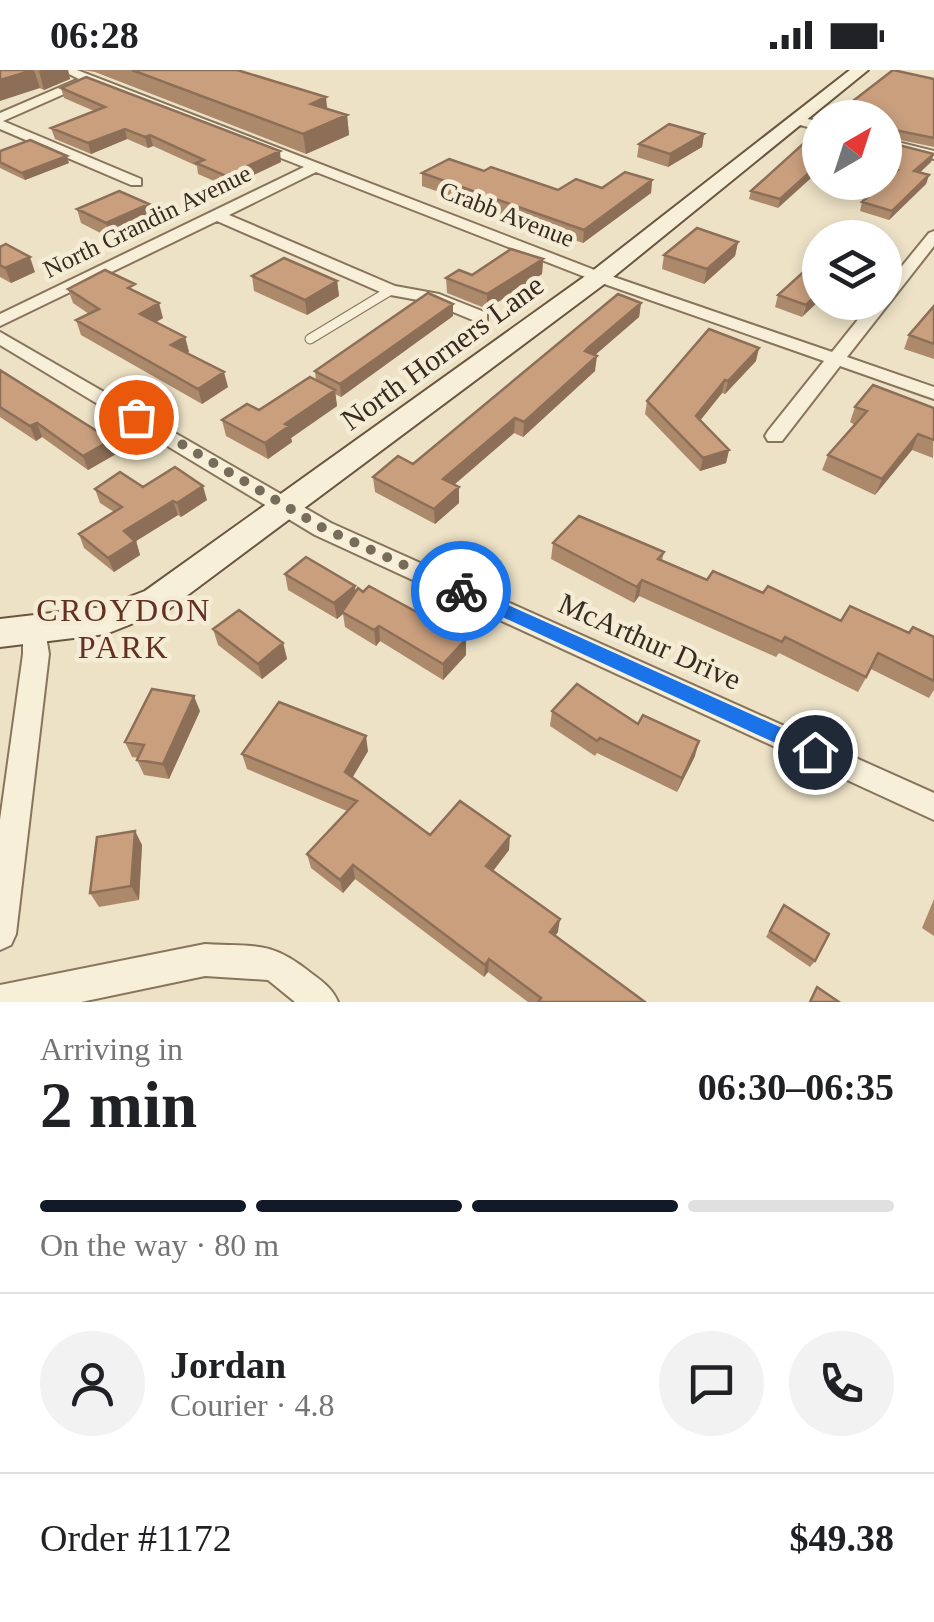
<!DOCTYPE html>
<meta charset="utf-8">
<style>
:root{--surface:#fff;--page:#f2f2f2;--text:#202124;--muted:#757577;--line:#e0e0e0;--accent:#111827}
body{margin:0;font-family:Georgia,serif;background:var(--page);color:var(--text);height:100vh;display:flex;flex-direction:column;font-size:38px;white-space:nowrap}
*{box-sizing:border-box;margin:0}
p{font-size:32px;color:var(--muted)}
.icon{flex:none;width:55px;height:55px;fill:none;stroke:currentColor;stroke-width:2;stroke-linecap:round;stroke-linejoin:round}
.map{position:relative;height:932px;overflow:hidden}
.panel{display:flex;flex-direction:column;background:var(--surface);flex:1}
.panel>*{flex:none}
.needle{width:65px;rotate:39deg}
.buttons{position:absolute;left:802px;top:30px;display:grid;gap:20px}
.buttons a{display:grid;place-items:center;width:100px;height:100px;border-radius:50%;background:var(--surface);box-shadow:0 5px 15px #0003;font-size:50px}
.pin{position:absolute;display:grid;place-items:center;width:85px;height:85px;color:#fff;margin:-42px;border:5px solid #fff;border-radius:50%;box-shadow:0 2px 10px #0007}
.courier{position:absolute;display:grid;place-items:center;width:100px;height:100px;margin:-50px;border:8px solid #1a73e8;border-radius:50%;background:#fff;color:#222;box-shadow:0 2px 12px #0007}
.headline em{font-style:normal;font-weight:800}
.headline div{display:flex;flex-direction:column-reverse}
.headline{display:flex;align-items:center;justify-content:space-between;height:170px;padding:0 40px}
h1{font-size:65px;font-weight:800;line-height:75px}
.bar{display:grid;grid-template-columns:repeat(4,1fr);gap:15px 10px;align-content:center;height:120px;padding:0 40px}
.bar i{height:12px;border-radius:8px;background:var(--line)}
.bar .current{background:var(--accent)}
.bar p{grid-column:span 4}
.line{display:flex;align-items:center;gap:25px;padding:0 40px;border-top:2px solid var(--line)}
.line div{flex:1}
.round{display:grid;place-items:center;flex:none;width:105px;height:105px;border-radius:52px;background:var(--page)}
.status{display:flex;justify-content:space-between;align-items:center;height:70px;padding:0 50px;background:var(--surface);direction:ltr}
.status svg{height:28px;fill:currentColor}
.map>svg:first-child{display:block}
.lines{fill:none;stroke-linecap:round;stroke-linejoin:round}
.lane-casing{stroke:#87745c;stroke-width:11}
.street-casing{stroke:#87745c;stroke-width:4}
.secondary-casing{stroke:#695640;stroke-width:4}
.lane{stroke:#f8efd9;stroke-width:9}
.street{fill:#f8efd9;fill-rule:evenodd}
.secondary{fill:#f8efd9;fill-rule:evenodd}
.wall{fill:#ad896c}
.shaded-wall{fill:#8d6f58}
.building{fill:#c99f7e;stroke:#8d6f58;stroke-width:2.5}
.route{fill:#1a73e8}
.done{stroke:#776c5a;stroke-width:10;stroke-dasharray:0 18}
.labels{text-anchor:middle;dominant-baseline:central;stroke-width:9;stroke-linejoin:round;paint-order:stroke}
.far-street-label{font-size:25px;fill:#382c20;stroke:#f4ecd5}
.street-label{font-size:30px;fill:#382c20;stroke:#f4ecd5}
.neighbourhood-label{font-size:32px;letter-spacing:2.5px;fill:#633021;stroke:#f4ecd5}
</style>
<div class="status"><b>06:28</b><svg viewBox="0 0 49 12"><path d="M0 12V9h3v3zM5 12V6h3v6zM10 12V3h3v9zM15 12V0h3v12zM26 1h20v11H26zM47 4h2v5h-2z"/></svg></div>
<div class="map">
<svg width="934" height="932" viewBox="0 0 934 932">
<rect width="100%" height="100%" fill="#ede2c6"/>
<g class="lines">
<g class="lane-casing">
<path id="lane" d="M 310,269 L 391,220"/>
</g>
<g class="street-casing">
<path id="street" d="M 61,0 L 77,0 L 605,204 L 832,282 L 872,232 L 885,232 L 885,217 L 929,163 L 934,161 L 934,176 L 847,287 L 934,317 L 934,329 L 840,296 L 782,371 L 768,371 L 765,366 L 768,361 L 824,291 L 593,210 L 316,102 L 229,145 L 395,216 L 439,224 L 487,243 L 487,251 L 475,251 L 429,232 L 385,224 L 217,151 L 0,256 L 0,244 L 304,97 L 89,13 L 3,51 L 141,109 L 141,115 L 131,115 L 0,59 L 0,43 L 79,9 Z
M 796,46 L 820,52 L 820,60 L 792,53 L 792,47 Z
M 885,69 L 934,81 L 934,89 L 885,77 Z
M 0,262 L 331,453 L 934,723 L 934,750 L 315,465 L 0,275 Z
M 35,551 L 44,554 L 49,584 L 16,864 L 11,875 L 0,880 L 0,750 L 23,584 L 23,561 L 26,554 Z
M 205,874 C 255,877 270,870 311,903 C 323,912 332,918 338,932 L 295,932 L 268,910 L 205,906 L 81,932 L 0,932 L 0,915 Z"/>
</g>
<g class="secondary-casing">
<path id="secondary" d="M 850,0 L 868,0 L 607,212 L 169,539 L 106,564 L 0,577 L 0,549 L 103,537 L 145,521 L 591,202 Z"/>
</g>
<use href="#lane" class="lane"/>
<use href="#street" class="street"/>
<use href="#secondary" class="secondary"/>
</g>
<path class="wall" d="M 0,0 L 68,0 L 70,9 L 44,20 Z
M 82,0 L 237,0 L 328,39 L 347,45 L 349,65 L 306,84 L 95,2 Z
M 934,9 L 934,77 L 886,67 L 887,72 L 931,92 L 919,103 L 929,105 L 926,114 L 889,150 L 860,141 L 862,132 L 890,107 L 885,106 L 885,48 Z
M 61,18 L 281,92 L 228,117 L 198,104 L 197,96 L 153,76 L 148,78 L 127,69 L 91,84 L 55,69 L 51,58 L 94,41 L 64,28 Z
M 820,56 L 778,138 L 749,129 L 751,121 L 807,70 L 809,64 Z
M 704,64 L 702,77 L 668,97 L 637,87 L 639,74 Z
M 0,81 L 69,93 L 25,110 L 0,98 Z
M 484,101 L 558,120 L 602,118 L 652,110 L 651,123 L 583,173 L 422,116 L 422,103 Z
M 149,134 L 153,148 L 110,168 L 81,153 L 77,139 Z
M 738,172 L 735,186 L 704,214 L 662,199 L 664,185 Z
M 0,177 L 35,202 L 11,213 L 0,207 Z
M 820,187 L 802,247 L 775,237 L 778,225 Z
M 543,189 L 542,204 L 487,239 L 447,223 L 446,208 L 472,205 Z
M 252,206 L 337,211 L 339,226 L 307,245 L 254,221 Z
M 68,219 L 137,223 L 163,248 L 156,252 L 185,267 L 189,282 L 187,283 L 228,317 L 202,334 L 81,265 L 76,250 L 89,244 L 73,233 Z
M 641,233 L 639,247 L 595,285 L 595,301 L 523,367 L 514,363 L 454,415 L 459,433 L 435,454 L 375,422 L 373,407 L 413,394 Z
M 934,236 L 934,289 L 904,279 L 909,265 Z
M 453,246 L 341,327 L 335,324 L 337,336 L 291,368 L 292,372 L 268,389 L 226,366 L 222,350 L 259,340 L 316,311 L 315,301 Z
M 756,291 L 725,324 L 722,323 L 700,351 L 729,380 L 726,393 L 700,401 L 645,344 L 647,331 Z
M 0,300 L 111,370 L 116,384 L 88,400 L 42,367 L 36,371 L 0,347 Z
M 855,337 L 934,338 L 933,388 L 912,380 L 875,425 L 822,400 L 828,385 L 855,355 L 850,352 Z
M 143,417 L 207,430 L 181,447 L 178,445 L 136,471 L 140,485 L 114,502 L 84,478 L 79,464 L 114,442 L 100,433 L 95,419 Z
M 553,473 L 664,482 L 662,491 L 707,510 L 763,523 L 841,551 L 934,567 L 934,620 L 929,628 L 871,599 L 858,622 L 779,583 L 776,587 L 639,526 L 634,533 L 551,489 Z
M 285,504 L 356,522 L 466,585 L 443,610 L 380,571 L 376,576 L 345,557 L 343,544 L 337,549 L 288,520 Z
M 213,559 L 283,573 L 287,589 L 262,609 L 218,575 Z
M 200,641 L 169,709 L 144,705 L 137,690 L 138,688 L 132,687 L 125,672 Z
M 552,641 L 638,654 L 695,686 L 677,722 L 597,683 L 595,686 L 550,656 Z
M 368,681 L 352,708 L 430,765 L 509,780 L 493,801 L 558,862 L 555,866 L 645,932 L 528,932 L 488,902 L 484,907 L 355,809 L 343,823 L 311,798 L 307,784 L 347,741 L 247,699 L 242,684 Z
M 135,761 L 142,775 L 139,830 L 99,837 L 90,823 Z
M 934,829 L 934,866 L 922,858 Z
M 784,835 L 815,891 L 810,897 L 766,867 Z"/>
<path class="shaded-wall" d="M 34,0 L 40,18 L 0,31 L 0,10 Z
M 42,0 L 68,0 L 70,9 L 44,20 L 39,1 Z
M 326,27 L 328,46 L 311,34 Z
M 347,45 L 349,65 L 306,84 L 303,64 Z
M 125,59 L 127,69 L 91,84 L 88,73 Z
M 704,64 L 702,77 L 668,97 L 670,84 Z
M 150,65 L 153,76 L 148,78 L 145,67 Z
M 280,81 L 281,92 L 228,117 L 226,106 Z
M 934,84 L 931,92 L 912,110 L 914,101 Z
M 67,86 L 69,93 L 25,110 L 22,103 Z
M 820,93 L 820,100 L 778,138 L 780,129 Z
M 929,105 L 926,114 L 889,150 L 892,141 Z
M 652,110 L 651,123 L 583,173 L 584,160 Z
M 149,134 L 153,148 L 110,168 L 106,153 Z
M 738,172 L 735,186 L 704,214 L 707,199 Z
M 30,187 L 35,202 L 11,213 L 5,198 Z
M 543,189 L 542,204 L 487,239 L 487,224 Z
M 337,211 L 339,226 L 307,245 L 305,230 Z
M 820,221 L 820,230 L 802,247 L 806,235 Z
M 159,233 L 163,248 L 144,259 L 140,244 Z
M 641,233 L 639,247 L 587,292 L 585,281 Z
M 453,234 L 453,246 L 341,327 L 340,314 Z
M 185,267 L 189,282 L 175,290 L 171,275 Z
M 759,278 L 756,291 L 725,324 L 728,311 Z
M 597,286 L 595,301 L 523,367 L 524,352 Z
M 224,302 L 228,317 L 202,334 L 198,319 Z
M 725,310 L 722,323 L 693,359 L 696,346 Z
M 335,320 L 337,336 L 291,368 L 292,372 L 268,389 L 265,373 L 285,354 Z
M 515,348 L 514,363 L 443,424 L 443,409 Z
M 37,353 L 42,367 L 36,371 L 30,356 Z
M 918,364 L 912,380 L 875,425 L 882,409 Z
M 111,370 L 116,384 L 88,400 L 83,386 Z
M 729,380 L 726,393 L 700,401 L 703,388 Z
M 203,416 L 207,430 L 181,447 L 177,433 Z
M 459,417 L 459,433 L 435,454 L 434,439 Z
M 173,431 L 178,445 L 136,471 L 140,485 L 114,502 L 108,488 L 124,461 Z
M 642,510 L 639,526 L 634,533 L 637,517 Z
M 355,516 L 357,532 L 337,549 L 334,533 Z
M 379,556 L 380,571 L 376,576 L 374,560 Z
M 466,569 L 466,585 L 443,610 L 443,594 Z
M 283,573 L 287,589 L 262,609 L 258,594 Z
M 194,626 L 200,641 L 169,709 L 163,694 Z
M 366,666 L 368,681 L 347,717 L 345,702 Z
M 699,671 L 695,686 L 677,722 L 682,708 Z
M 135,761 L 142,775 L 139,830 L 131,816 Z
M 510,766 L 509,780 L 486,810 L 486,796 Z
M 353,795 L 355,809 L 343,823 L 340,810 Z
M 560,849 L 558,862 L 548,875 L 550,862 Z
M 489,889 L 488,902 L 484,907 L 485,895 Z"/>
<path class="building" d="M 0,0 L 33,0 L 0,10 Z
M 132,0 L 237,0 L 326,27 L 311,34 L 347,45 L 303,64 Z
M 893,0 L 934,9 L 934,68 L 885,58 L 887,72 L 934,84 L 914,101 L 929,105 L 892,141 L 862,132 L 898,100 L 885,96 L 885,48 L 831,48 Z
M 86,7 L 280,81 L 226,106 L 196,93 L 204,90 L 150,65 L 145,67 L 125,59 L 88,73 L 51,58 L 105,37 L 61,18 Z
M 669,54 L 704,64 L 670,84 L 639,74 Z
M 820,56 L 820,93 L 780,129 L 751,121 L 813,65 L 809,64 Z
M 30,70 L 67,86 L 22,103 L 0,92 L 0,81 Z
M 449,89 L 484,101 L 491,97 L 558,120 L 576,109 L 602,118 L 625,102 L 652,110 L 584,160 L 422,103 Z
M 119,121 L 149,134 L 106,153 L 77,139 Z
M 697,158 L 738,172 L 707,199 L 664,185 Z
M 6,174 L 30,187 L 5,198 L 0,195 L 0,177 Z
M 511,179 L 543,189 L 487,224 L 446,208 L 459,200 L 472,205 Z
M 820,187 L 820,221 L 806,235 L 778,225 Z
M 284,188 L 337,211 L 305,230 L 252,206 Z
M 105,200 L 135,214 L 128,218 L 159,233 L 140,244 L 185,267 L 171,275 L 224,302 L 198,319 L 76,250 L 99,239 L 68,219 Z
M 428,223 L 453,234 L 340,314 L 315,301 Z
M 618,224 L 641,233 L 588,278 L 585,281 L 597,286 L 524,352 L 515,348 L 443,409 L 459,417 L 434,439 L 373,407 L 398,386 L 413,394 Z
M 934,236 L 934,274 L 909,265 Z
M 709,259 L 759,278 L 728,311 L 725,310 L 696,346 L 729,380 L 703,388 L 647,331 Z
M 0,300 L 111,370 L 83,386 L 37,353 L 30,356 L 0,337 Z
M 310,307 L 335,320 L 285,354 L 289,356 L 265,373 L 222,350 L 247,334 L 259,340 Z
M 873,315 L 934,338 L 934,370 L 918,364 L 882,409 L 828,385 L 867,341 L 855,337 Z
M 175,397 L 203,416 L 177,433 L 173,431 L 124,461 L 135,471 L 108,488 L 79,464 L 122,437 L 95,419 L 120,402 L 143,417 Z
M 579,446 L 664,482 L 658,489 L 707,510 L 713,501 L 763,523 L 768,516 L 841,551 L 850,536 L 909,563 L 913,557 L 934,567 L 934,611 L 878,583 L 866,607 L 785,567 L 782,572 L 642,510 L 637,517 L 553,473 Z
M 306,487 L 355,516 L 334,533 L 285,504 Z
M 369,516 L 466,569 L 443,594 L 379,556 L 374,560 L 342,542 L 358,518 L 363,522 Z
M 239,540 L 283,573 L 258,594 L 213,559 Z
M 577,614 L 638,654 L 643,645 L 699,671 L 682,708 L 600,668 L 597,671 L 552,641 Z
M 152,619 L 194,626 L 163,694 L 137,690 L 144,675 L 125,672 Z
M 279,632 L 366,666 L 345,702 L 430,765 L 460,731 L 510,766 L 486,796 L 560,849 L 550,862 L 645,932 L 538,932 L 541,928 L 489,889 L 485,895 L 353,795 L 340,810 L 307,784 L 357,731 L 242,684 Z
M 135,761 L 131,816 L 90,823 L 97,767 Z
M 784,835 L 829,864 L 815,891 L 770,861 Z
M 817,917 L 839,932 L 810,932 Z"/>
<path class="route" d="M 461,514 L 822,676 L 825,682 L 822,688 L 808,688 L 455,525 L 455,516 Z"/>
<g class="lines">
<path class="done" d="M 136,347 L 323,458 L 461,521"/>
</g>
<g class="labels">
<g class="far-street-label">
<text transform="translate(507 144) rotate(21)">Crabb Avenue</text>
<text transform="translate(147 151) rotate(-26)">North Grandin Avenue</text>
</g>
<g class="street-label">
<text transform="translate(442 282) rotate(-36)">North Horners Lane</text>
<text transform="translate(650 571) rotate(24)">McArthur Drive</text>
</g>
<g class="neighbourhood-label">
<text x="124" y="540">CROYDON<tspan x="124" dy="37">PARK</tspan></text>
</g>
</g>
</svg>
<div class="buttons">
<a><svg class="needle" viewBox="-14 -14 28 28"><path d="M0-13l5 13h-10z" fill="#e53935"/><path d="M0 13l5-13h-10z" fill="#757577"/></svg></a>
<a><svg class="icon" aria-label="layers" viewBox="0 0 24 24"><path d="M12 4l9 5-9 5-9-5zM3 14l9 5 9-5"/></svg></a>
</div>
<div class="pin" style="left:136px;top:347px;background:#ea580c"><svg class="icon" aria-label="bag" viewBox="0 0 24 24"><path d="M5 8h14l-1 12H6zM9 8a3 3 0 0 1 6 0"/></svg></div>
<div class="pin" style="left:815px;top:682px;background:#1f2937"><svg class="icon" aria-label="home" viewBox="0 0 24 24"><path d="M3 11l9-7 9 7M6 9v11h12V9"/></svg></div>
<div class="courier" style="left:461px;top:521px"><svg class="icon" aria-label="bike" viewBox="0 0 24 24"><circle cx="6" cy="16" r="4"/><circle cx="18" cy="16" r="4"/><path d="M6 16l4-8h5l3 8M10 8l3 8H6M13 5h3"/></svg></div>
</div>
<section class="panel">
<div class="headline"><div><h1>2 min</h1><p>Arriving in</p></div><em>06:30–06:35</em></div>
<div class="bar"><i class="current"></i><i class="current"></i><i class="current"></i><i></i><p>On the way · 80 m</p></div>
<div class="line" style="height:180px"><a class="round"><svg class="icon" aria-label="person" viewBox="0 0 24 24"><circle cx="12" cy="8" r="4"/><path d="M4 21q1-7 8-7t8 7"/></svg></a><div><b>Jordan</b><p>Courier · 4.8</p></div><a class="round"><svg class="icon" aria-label="chat" viewBox="0 0 24 24"><path d="M4 5h16v11H9l-5 4z"/></svg></a><a class="round"><svg class="icon" aria-label="phone" viewBox="0 0 24 24"><path d="M5 4h4l2 5-3 2q2 4 5 5l2-3 5 2v4C11 20 4 13 5 4z"/></svg></a></div>
<div class="line" style="height:130px"><div>Order #1172</div><b>$49.38</b></div>
</section>
